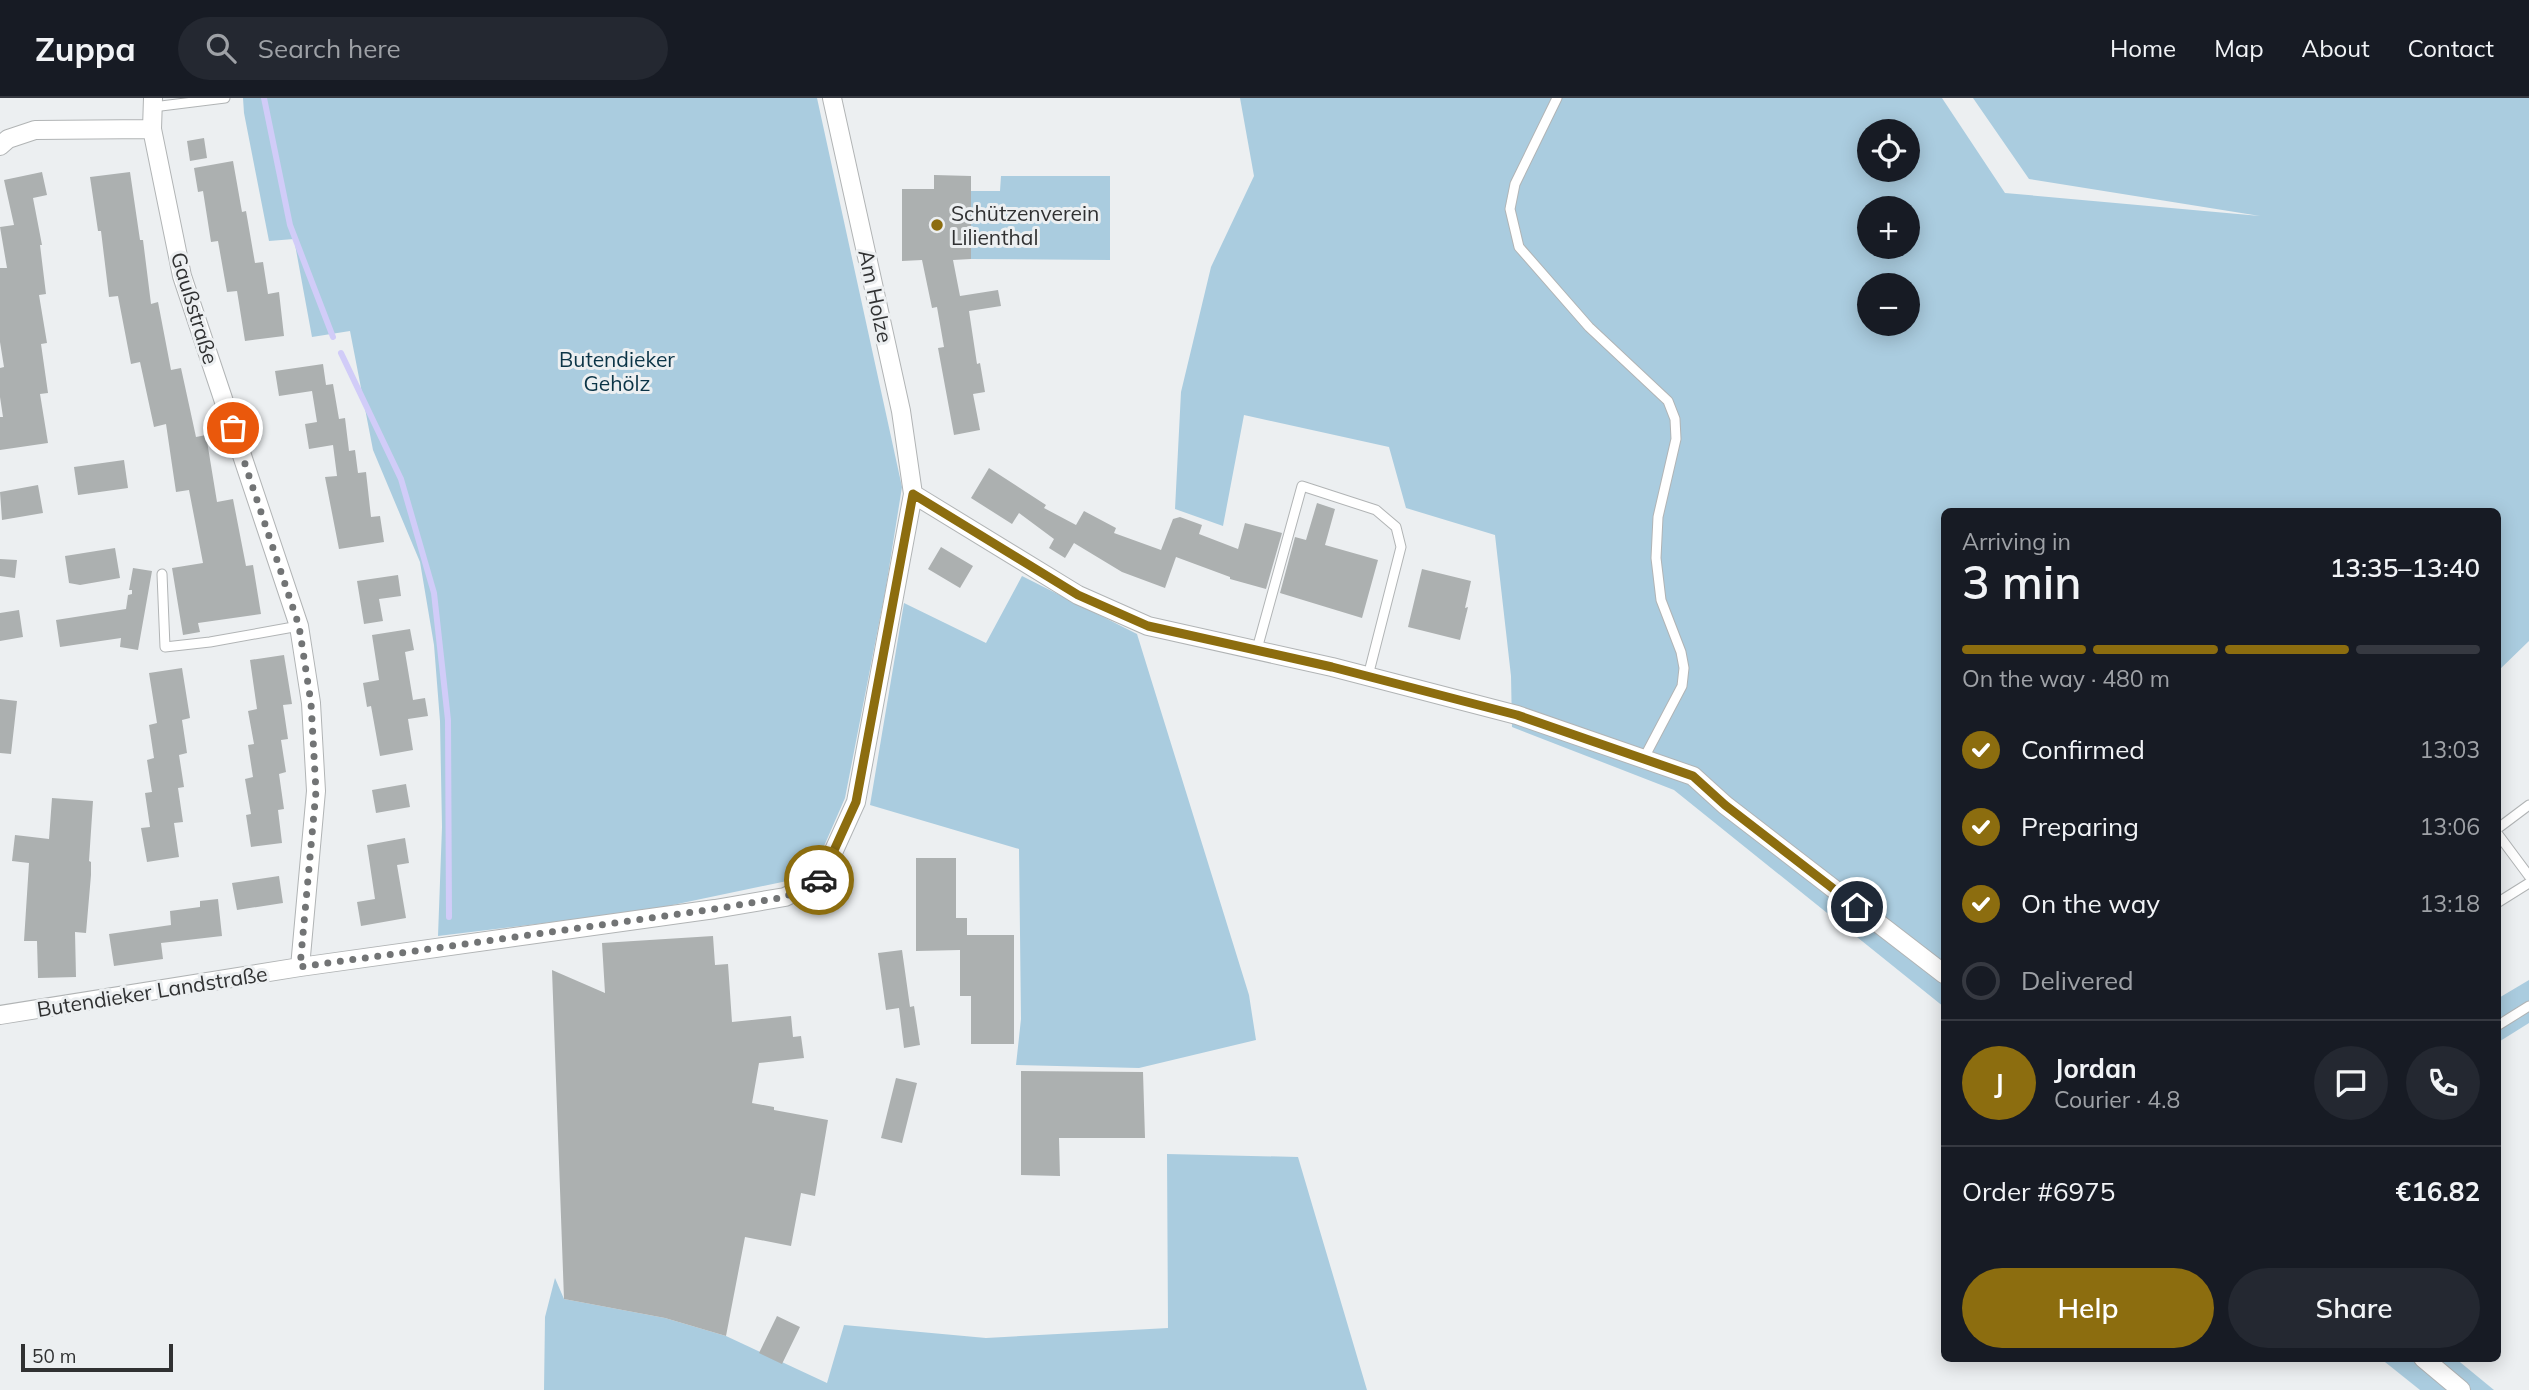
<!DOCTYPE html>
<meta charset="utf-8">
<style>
:root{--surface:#171b24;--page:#242831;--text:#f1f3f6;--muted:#9ea1a6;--line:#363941;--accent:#8c6d0f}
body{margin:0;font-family:Mulish,sans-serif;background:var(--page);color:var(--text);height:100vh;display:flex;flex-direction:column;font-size:26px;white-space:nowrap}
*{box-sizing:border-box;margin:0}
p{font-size:23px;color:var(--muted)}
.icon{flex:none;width:38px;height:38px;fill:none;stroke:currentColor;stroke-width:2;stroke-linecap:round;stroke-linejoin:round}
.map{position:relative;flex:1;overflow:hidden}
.drawer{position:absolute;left:1941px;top:410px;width:560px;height:854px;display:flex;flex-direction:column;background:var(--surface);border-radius:10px;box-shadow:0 4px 18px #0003}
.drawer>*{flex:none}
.controls{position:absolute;left:1857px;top:21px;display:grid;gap:14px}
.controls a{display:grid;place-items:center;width:63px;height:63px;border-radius:50%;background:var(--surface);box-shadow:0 4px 18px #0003;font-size:35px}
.scale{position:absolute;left:21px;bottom:18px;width:152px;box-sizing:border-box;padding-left:7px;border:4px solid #303132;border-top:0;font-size:19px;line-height:24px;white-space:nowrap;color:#303132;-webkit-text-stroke:5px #eceff1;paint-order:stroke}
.pin{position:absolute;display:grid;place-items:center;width:60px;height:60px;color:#fff;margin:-30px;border:4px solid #fff;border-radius:50%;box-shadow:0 2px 7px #0007}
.courier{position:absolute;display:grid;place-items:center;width:70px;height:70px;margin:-35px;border:5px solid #8c6d0f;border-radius:50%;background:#fff;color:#222;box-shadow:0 2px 9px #0007}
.overview em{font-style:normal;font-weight:600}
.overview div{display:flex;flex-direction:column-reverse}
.overview{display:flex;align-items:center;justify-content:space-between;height:119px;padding:0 21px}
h1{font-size:46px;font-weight:600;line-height:52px}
.bar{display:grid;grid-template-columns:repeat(4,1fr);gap:10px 7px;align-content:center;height:84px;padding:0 21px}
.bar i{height:9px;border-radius:5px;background:var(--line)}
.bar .active{background:var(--accent)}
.bar p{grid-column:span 4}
.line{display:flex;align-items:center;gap:18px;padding:0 21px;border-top:2px solid var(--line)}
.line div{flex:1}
.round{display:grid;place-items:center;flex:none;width:74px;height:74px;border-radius:37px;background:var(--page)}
ol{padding:0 21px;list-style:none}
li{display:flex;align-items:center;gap:21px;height:77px}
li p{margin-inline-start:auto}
li .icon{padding:7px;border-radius:50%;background:var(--accent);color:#fff;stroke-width:4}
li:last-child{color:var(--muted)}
li i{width:38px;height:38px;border:4px solid var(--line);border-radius:50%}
.action{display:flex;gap:14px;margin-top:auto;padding:14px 21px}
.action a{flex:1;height:80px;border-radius:42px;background:var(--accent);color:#fff;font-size:28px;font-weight:600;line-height:80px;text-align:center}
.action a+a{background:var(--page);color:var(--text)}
header{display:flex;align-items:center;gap:42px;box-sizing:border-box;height:98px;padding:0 35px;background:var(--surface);border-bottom:2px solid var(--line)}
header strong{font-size:33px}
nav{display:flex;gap:38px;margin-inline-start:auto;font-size:24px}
.search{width:490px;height:63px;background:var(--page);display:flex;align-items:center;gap:18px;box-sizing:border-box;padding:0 24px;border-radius:38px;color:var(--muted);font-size:26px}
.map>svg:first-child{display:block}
.green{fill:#aaccdf;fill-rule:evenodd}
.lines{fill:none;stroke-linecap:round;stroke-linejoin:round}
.stream{stroke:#d1ccf8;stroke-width:6}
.building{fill:#acb0b0}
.service-casing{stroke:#b1b4b5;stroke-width:11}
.minor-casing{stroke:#b1b4b5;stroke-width:20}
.service{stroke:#fff;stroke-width:9}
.minor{stroke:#fff;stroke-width:18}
.done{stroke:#727475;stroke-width:7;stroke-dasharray:0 12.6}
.route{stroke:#8c6d0f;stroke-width:9}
.poi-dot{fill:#8c6d0f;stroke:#eceff1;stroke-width:2.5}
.labels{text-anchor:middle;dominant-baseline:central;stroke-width:6;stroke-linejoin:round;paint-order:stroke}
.poi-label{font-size:21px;fill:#303132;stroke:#eceff1;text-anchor:start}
.street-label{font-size:21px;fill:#303132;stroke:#eceff1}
.park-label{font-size:21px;fill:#0b3446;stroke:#eceff1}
</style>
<header>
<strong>Zuppa</strong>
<div class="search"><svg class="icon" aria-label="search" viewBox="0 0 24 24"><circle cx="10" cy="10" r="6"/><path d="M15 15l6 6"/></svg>Search here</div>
<nav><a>Home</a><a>Map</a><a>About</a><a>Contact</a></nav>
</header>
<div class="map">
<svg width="2529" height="1292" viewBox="0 0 2529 1292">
<rect width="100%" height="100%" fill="#eceff1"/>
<path class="green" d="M 243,0 L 817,0 L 902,389 L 886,489 L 845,700 L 811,778 L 644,813 L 438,838 L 442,729 L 440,623 L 434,547 L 420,464 L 373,352 L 350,233 L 312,239 L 294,141 L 269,143 L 244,15 Z
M 1240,0 L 1942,0 L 2005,95 L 2260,118 L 2029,81 L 1973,0 L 2529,0 L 2529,543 L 2497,574 L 2497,413 L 1944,413 L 1944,909 L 1674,692 L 1512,629 L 1511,578 L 1495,437 L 1406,410 L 1389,349 L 1244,317 L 1223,428 L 1175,411 L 1181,294 L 1211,169 L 1254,78 ZM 1869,33 L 1908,33 L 1908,72 L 1869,72 ZM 1869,110 L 1908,110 L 1908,149 L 1869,149 ZM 1869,187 L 1908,187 L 1908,226 L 1869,226 Z
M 1001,78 L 1110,78 L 1110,162 L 971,161 L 971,93 L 1000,93 Z
M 1022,478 L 1137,536 L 1249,897 L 1256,942 L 1139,970 L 1016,967 L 1021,921 L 1019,751 L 870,707 L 904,505 L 986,545 Z
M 2529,882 L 2529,925 L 2497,945 L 2497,901 Z
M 1167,1056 L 1298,1059 L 1367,1292 L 544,1292 L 545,1219 L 555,1180 L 564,1201 L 665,1220 L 726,1238 L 827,1285 L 844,1227 L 986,1240 L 1168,1230 Z
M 2380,1260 L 2455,1260 L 2494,1292 L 2420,1292 Z"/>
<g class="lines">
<path class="stream" d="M 264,0 L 290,127 L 333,239
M 341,255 L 401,381 L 434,495 L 448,622 L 449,819"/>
</g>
<path class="building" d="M 204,40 L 207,60 L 190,63 L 187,43 Z
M 233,63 L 242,114 L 246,113 L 255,165 L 263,164 L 268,196 L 279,194 L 284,238 L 245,243 L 237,193 L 227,194 L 218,143 L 211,144 L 203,93 L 198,94 L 194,70 Z
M 42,74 L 47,97 L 33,100 L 42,147 L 40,147 L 46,196 L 39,197 L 47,245 L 41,246 L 48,295 L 40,296 L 48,345 L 0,352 L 0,319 L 3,319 L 0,299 L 0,270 L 4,269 L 0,244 L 0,170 L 7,170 L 0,129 L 14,127 L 4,82 Z
M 130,74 L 140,142 L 143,142 L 151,206 L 158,204 L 171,272 L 181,270 L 196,339 L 206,337 L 217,404 L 233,401 L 246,468 L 253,467 L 261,516 L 198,525 L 200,534 L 183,537 L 172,470 L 203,465 L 189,392 L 176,394 L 166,326 L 154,329 L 140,264 L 131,266 L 118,198 L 109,199 L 101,133 L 98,133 L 90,79 Z
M 934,77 L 971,78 L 971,161 L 953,162 L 960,198 L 998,192 L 1001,208 L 969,213 L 977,266 L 980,265 L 985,294 L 973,296 L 980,332 L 954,337 L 938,250 L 944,249 L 937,209 L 932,210 L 922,162 L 902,163 L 902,91 L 934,91 Z
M 323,266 L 326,287 L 333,286 L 339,321 L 345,320 L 349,353 L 355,352 L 358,375 L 366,374 L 371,419 L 380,418 L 384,444 L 339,451 L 325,379 L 337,378 L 333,347 L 309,351 L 305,326 L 317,324 L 312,293 L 279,298 L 275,273 Z
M 124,362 L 128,390 L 78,397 L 74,369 Z
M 989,370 L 1046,407 L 1044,410 L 1076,427 L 1084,413 L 1116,430 L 1114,435 L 1161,452 L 1173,421 L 1180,419 L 1202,427 L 1199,436 L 1238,451 L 1245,425 L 1282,435 L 1266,491 L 1230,481 L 1230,479 L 1176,459 L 1165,490 L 1122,474 L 1074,445 L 1065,460 L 1049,450 L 1054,441 L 1019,415 L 1012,426 L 971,400 Z
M 38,387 L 43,415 L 2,422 L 0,394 Z
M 1317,405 L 1335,411 L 1325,447 L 1378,462 L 1362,520 L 1280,495 L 1295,439 L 1306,442 Z
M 941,449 L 973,468 L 960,490 L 928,471 Z
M 115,450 L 120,480 L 80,487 L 69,485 L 65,458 Z
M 0,461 L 17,462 L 15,480 L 0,478 Z
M 133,470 L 152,473 L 138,552 L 120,549 L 121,540 L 60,549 L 56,522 L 126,511 L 128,497 L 132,496 L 132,492 L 129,492 Z
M 1422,471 L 1471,483 L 1465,510 L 1468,509 L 1460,542 L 1408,529 Z
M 398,477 L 401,498 L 379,501 L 383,523 L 364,526 L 357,483 Z
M 19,512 L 23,539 L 0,543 L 0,515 Z
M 410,531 L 414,552 L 405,554 L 413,602 L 425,600 L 428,618 L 408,621 L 413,652 L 380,658 L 371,608 L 367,609 L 363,585 L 379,582 L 372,537 Z
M 284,557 L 292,606 L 283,607 L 288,641 L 281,642 L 286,674 L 279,676 L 284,711 L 278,712 L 282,745 L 251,749 L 246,717 L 251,716 L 245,681 L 253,679 L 248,647 L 254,646 L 248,613 L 257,611 L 250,562 Z
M 182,570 L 190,620 L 182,622 L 187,655 L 179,657 L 184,689 L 178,690 L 183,724 L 174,725 L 179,759 L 147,764 L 141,730 L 150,729 L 145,695 L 152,694 L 147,662 L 154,660 L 149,627 L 157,625 L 149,575 Z
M 0,601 L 17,603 L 11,656 L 0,655 Z
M 406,686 L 410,709 L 376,715 L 372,692 Z
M 52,700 L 93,703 L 89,763 L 91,764 L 91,777 L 86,835 L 75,834 L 76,879 L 38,880 L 37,843 L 24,843 L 29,765 L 12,763 L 15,737 L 49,741 Z
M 405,740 L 409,765 L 397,767 L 406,820 L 361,828 L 357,804 L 375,801 L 367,747 Z
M 916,760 L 956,760 L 956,820 L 967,820 L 967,837 L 1014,837 L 1014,946 L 971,946 L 971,898 L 960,898 L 960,852 L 916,853 Z
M 279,778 L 283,805 L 237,812 L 232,785 Z
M 218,801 L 222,838 L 161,845 L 163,861 L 114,868 L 109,836 L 171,827 L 170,813 L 200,809 L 200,803 Z
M 713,838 L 715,867 L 728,866 L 732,924 L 791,918 L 793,939 L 801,938 L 804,960 L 759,965 L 752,1005 L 774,1009 L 774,1012 L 828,1022 L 815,1098 L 801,1095 L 791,1148 L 745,1139 L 726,1238 L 665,1220 L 564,1201 L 552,872 L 605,895 L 602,845 Z
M 902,852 L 910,909 L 914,908 L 920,947 L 904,950 L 899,910 L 886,912 L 878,855 Z
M 1021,973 L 1143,974 L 1145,1040 L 1059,1040 L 1060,1078 L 1021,1077 Z
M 896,980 L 917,985 L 902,1045 L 881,1040 Z
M 777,1218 L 800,1229 L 782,1266 L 759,1255 Z"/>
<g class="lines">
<g class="service-casing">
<path id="service" d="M 1557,0 L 1515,86 L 1510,111 L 1519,149 L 1589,229 L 1668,303 L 1675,321 L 1676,341 L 1658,419 L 1656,460 L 1661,502 L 1681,554 L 1684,570 L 1682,588 L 1644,660
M 153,9 L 225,0
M 162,476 L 165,549 L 210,544 L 299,528
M 1257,551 L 1302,388 L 1376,412 L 1396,429 L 1401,449 L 1368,578
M 2497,731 L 2529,707
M 2497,735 L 2529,778
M 2497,805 L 2529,785
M 2497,928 L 2529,908"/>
</g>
<g class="minor-casing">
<path id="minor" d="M 153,0 L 152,31 L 182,178 L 299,528 L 311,605 L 316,693 L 300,869
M 0,48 L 8,41 L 35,32 L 152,31
M 913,396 L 1078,497 L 1148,528 L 1332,569 L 1517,617 L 1693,678 L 1725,707 L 1944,876
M 0,917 L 300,869 L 715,811 L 785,799 L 821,781 L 856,704 L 913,396 L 901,313 L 832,0
M 2423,1260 L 2461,1292"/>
</g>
<use href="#service" class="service"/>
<use href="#minor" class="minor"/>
</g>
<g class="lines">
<path class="done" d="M 233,330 L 299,528 L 311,605 L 316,693 L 300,869 L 715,811 L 785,799 L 819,782"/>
<path class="route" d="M 819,782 L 821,781 L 856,704 L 913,396 L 1078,497 L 1148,528 L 1332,569 L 1517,617 L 1693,678 L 1725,707 L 1857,809"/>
</g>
<circle class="poi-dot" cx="937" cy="127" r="7"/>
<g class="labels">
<g class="poi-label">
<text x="951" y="115">Schützenverein<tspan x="951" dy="24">Lilienthal</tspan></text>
</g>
<g class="street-label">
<text transform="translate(876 198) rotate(78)">Am Holze</text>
<text transform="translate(195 210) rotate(73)">Gaußstraße</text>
<text transform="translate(152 893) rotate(-9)">Butendieker Landstraße</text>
</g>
<g class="park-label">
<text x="617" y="261">Butendieker<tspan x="617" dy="24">Gehölz</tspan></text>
</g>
</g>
</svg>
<div class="controls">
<a><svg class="icon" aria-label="locate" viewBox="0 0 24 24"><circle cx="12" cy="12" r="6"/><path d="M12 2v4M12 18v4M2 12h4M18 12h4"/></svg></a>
<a>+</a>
<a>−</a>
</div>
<div class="scale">50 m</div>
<div class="pin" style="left:233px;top:330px;background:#ea580c"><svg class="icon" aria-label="bag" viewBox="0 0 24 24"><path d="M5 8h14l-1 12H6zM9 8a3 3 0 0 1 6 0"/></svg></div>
<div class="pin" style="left:1857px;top:809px;background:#1f2937"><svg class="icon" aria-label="home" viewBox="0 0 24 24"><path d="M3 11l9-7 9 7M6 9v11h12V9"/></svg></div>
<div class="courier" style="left:819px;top:782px"><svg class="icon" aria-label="car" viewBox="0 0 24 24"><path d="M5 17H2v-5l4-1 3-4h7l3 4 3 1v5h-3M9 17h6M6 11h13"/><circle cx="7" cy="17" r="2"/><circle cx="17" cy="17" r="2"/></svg></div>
<section class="drawer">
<div class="overview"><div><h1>3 min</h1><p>Arriving in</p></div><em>13:35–13:40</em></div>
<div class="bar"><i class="active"></i><i class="active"></i><i class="active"></i><i></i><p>On the way · 480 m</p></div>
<ol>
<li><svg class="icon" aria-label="check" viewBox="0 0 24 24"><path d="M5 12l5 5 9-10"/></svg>Confirmed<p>13:03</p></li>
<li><svg class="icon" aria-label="check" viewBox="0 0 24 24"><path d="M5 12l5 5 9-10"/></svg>Preparing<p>13:06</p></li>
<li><svg class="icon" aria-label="check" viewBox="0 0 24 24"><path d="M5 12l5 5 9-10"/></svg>On the way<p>13:18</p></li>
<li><i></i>Delivered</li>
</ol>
<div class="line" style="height:126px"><b class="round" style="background:var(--accent);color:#fff">J</b><div><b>Jordan</b><p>Courier · 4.8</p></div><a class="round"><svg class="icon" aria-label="chat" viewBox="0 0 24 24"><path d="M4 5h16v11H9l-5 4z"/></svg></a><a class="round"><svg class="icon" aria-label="phone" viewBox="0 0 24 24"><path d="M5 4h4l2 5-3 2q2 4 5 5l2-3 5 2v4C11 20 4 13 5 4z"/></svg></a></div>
<div class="line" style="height:91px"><div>Order #6975</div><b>€16.82</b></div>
<div class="action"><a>Help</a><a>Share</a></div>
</section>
</div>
